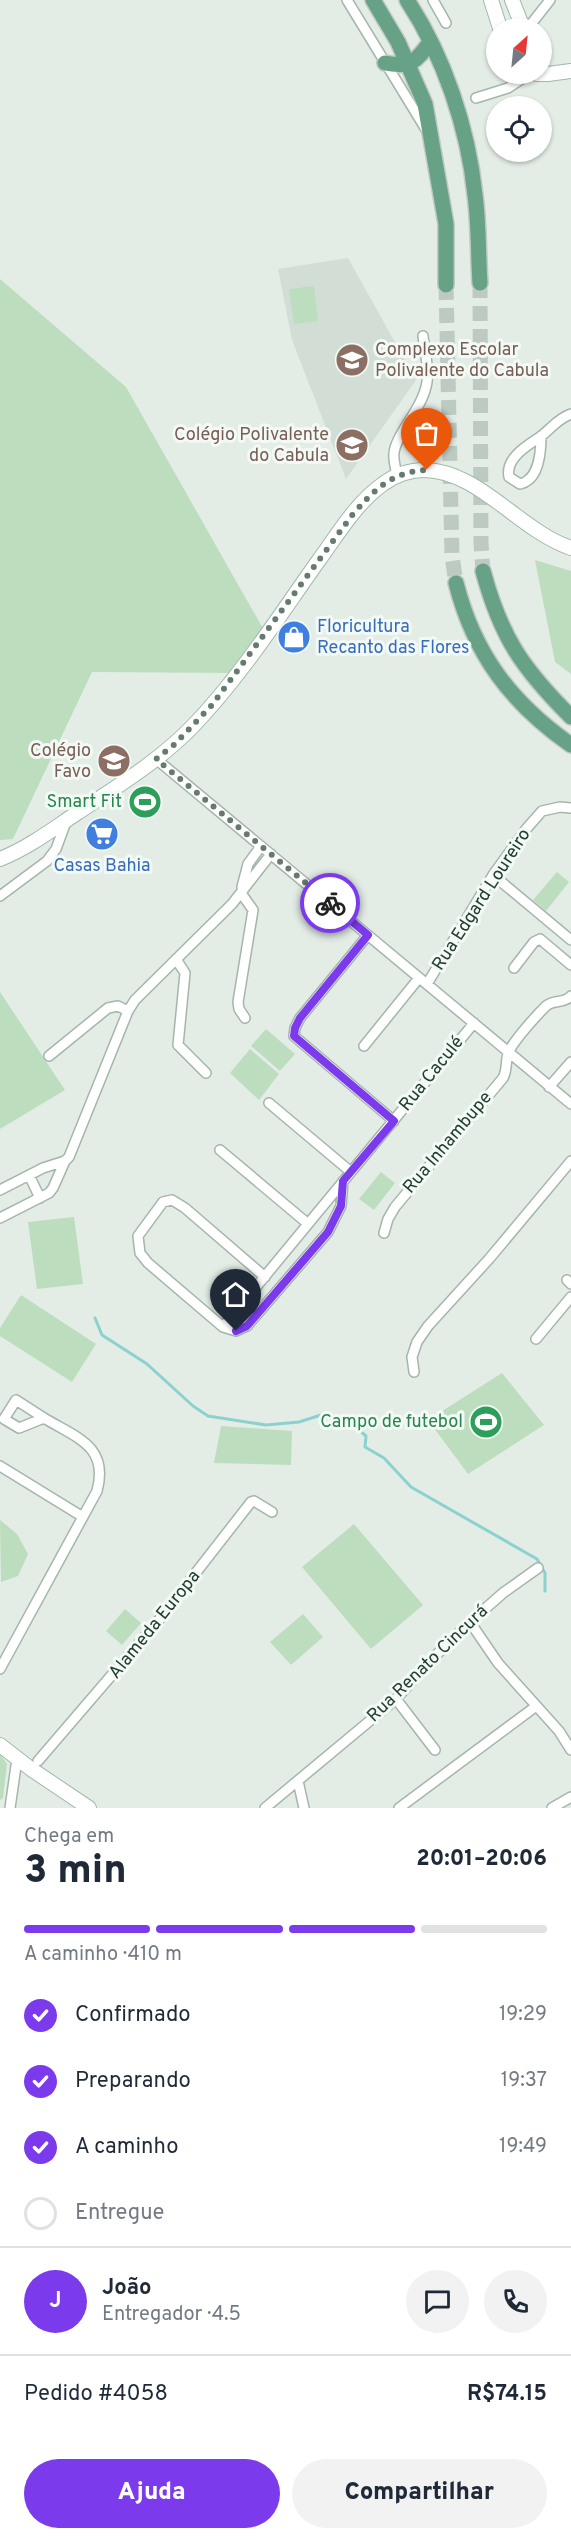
<!DOCTYPE html>
<html lang="pt">
<meta charset="utf-8">
<style>
:root{--surface:#fff;--page:#f2f2f3;--text:#1f2937;--muted:#747a83;--line:#e0e1e3;--accent:#7c3aed}
body{margin:0;font-family:Overpass,sans-serif;background:var(--page);color:var(--text);height:100vh;display:flex;flex-direction:column;font-size:22px;white-space:nowrap}
*{box-sizing:border-box;margin:0}
p{font-size:20px;color:var(--muted)}
.icon{flex:none;width:33px;height:33px;fill:none;stroke:currentColor;stroke-width:2;stroke-linecap:round;stroke-linejoin:round}
.map{position:relative;height:1808px;overflow:hidden}
.details{display:flex;flex-direction:column;background:var(--surface);flex:1}
.details>*{flex:none}
.needle{width:39px;rotate:27deg}
.controls{position:absolute;left:486px;top:18px;display:grid;gap:12px}
.controls a{display:grid;place-items:center;width:66px;height:66px;border-radius:50%;background:var(--surface);box-shadow:0 2px 4px #0004;font-size:30px}
.pin{position:absolute;display:grid;place-items:center;width:51px;height:51px;color:#fff;margin:-62px -26px;border-radius:50% 50% 50% 0;rotate:-45deg;box-shadow:0 0 6px #0007}
.pin .icon{rotate:45deg}
.courier{position:absolute;display:grid;place-items:center;width:60px;height:60px;margin:-30px;border:4px solid #7c3aed;border-radius:50%;background:#fff;color:#222;box-shadow:0 2px 8px #0007}
.summary em{font-style:normal;font-weight:800}
.summary div{display:flex;flex-direction:column-reverse}
.summary{display:flex;align-items:center;justify-content:space-between;height:102px;padding:0 24px}
h1{font-size:39px;font-weight:800;line-height:45px}
.bar{display:grid;grid-template-columns:repeat(4,1fr);gap:9px 6px;align-content:center;height:72px;padding:0 24px}
.bar i{height:8px;border-radius:4px;background:var(--line)}
.bar .on{background:var(--accent)}
.bar p{grid-column:span 4}
.line{display:flex;align-items:center;gap:15px;padding:0 24px;border-top:2px solid var(--line)}
.line div{flex:1}
.round{display:grid;place-items:center;flex:none;width:63px;height:63px;border-radius:32px;background:var(--page)}
ol{padding:0 24px;list-style:none}
li{display:flex;align-items:center;gap:18px;height:66px}
li p{margin-inline-start:auto}
li .icon{padding:6px;border-radius:50%;background:var(--accent);color:#fff;stroke-width:4}
li:last-child{color:var(--muted)}
li i{width:33px;height:33px;border:3px solid var(--line);border-radius:50%}
.button{display:flex;gap:12px;margin-top:auto;padding:12px 24px}
.button a{flex:1;height:69px;border-radius:36px;background:var(--accent);color:#fff;font-size:24px;font-weight:800;line-height:69px;text-align:center}
.button a+a{background:var(--page);color:var(--text)}
.map>svg:first-child{display:block}
.built{fill:#d1ddd5}
.green{fill:#bcdebe}
.lines{fill:none;stroke-linecap:round;stroke-linejoin:round}
.stream{stroke:#8bd2ce;stroke-width:3}
.primary-tunnel{stroke:#bccac2;stroke-width:15;stroke-dasharray:15 8;stroke-linecap:butt}
.street-casing{stroke:#a5b5ac;stroke-width:12}
.secondary-casing{stroke:#a1b9ac;stroke-width:16}
.primary-casing{stroke:#c1c9c5;stroke-width:18}
.street{stroke:#fff;stroke-width:9}
.secondary{stroke:#fff;stroke-width:14}
.primary{stroke:#67a287;stroke-width:15}
.done{stroke:#667b70;stroke-width:6;stroke-dasharray:0 10.8}
.route{stroke:#7c3aed;stroke-width:8}
.labels{text-anchor:middle;dominant-baseline:central;stroke-width:6;stroke-linejoin:round;paint-order:stroke}
.education-label{font-size:18px;fill:#785e54;stroke:#f3f9f5;text-anchor:end}
.shop-label{font-size:18px;fill:#366cbe;stroke:#f3f9f5;text-anchor:start}
.leisure-label{font-size:18px;fill:#27864d;stroke:#f3f9f5;text-anchor:end}
.street-label{font-size:18px;fill:#223e31;stroke:#f3f9f5}
</style>
<div class="map">
<svg width="571" height="1808" viewBox="0 0 571 1808">
<rect width="100%" height="100%" fill="#e3ede6"/>
<path class="built" d="M 348,258 L 416,380 L 346,479 L 292,340 L 278,269 Z"/>
<path class="green" d="M 0,279 L 126,387 L 265,632 L 234,673 L 92,672 L 13,839 L 0,840 Z
M 314,286 L 318,321 L 294,324 L 289,289 Z
M 535,560 L 571,571 L 571,674 L 555,662 Z
M 557,872 L 569,882 L 546,911 L 533,900 Z
M 0,992 L 65,1090 L 0,1129 Z
M 266,1029 L 295,1054 L 280,1071 L 251,1046 Z
M 250,1049 L 279,1074 L 259,1100 L 230,1073 Z
M 381,1172 L 395,1183 L 374,1210 L 359,1199 Z
M 74,1217 L 83,1284 L 37,1289 L 28,1222 Z
M 21,1295 L 96,1344 L 72,1382 L 0,1336 L 0,1328 Z
M 502,1373 L 544,1425 L 468,1474 L 428,1420 Z
M 221,1426 L 292,1431 L 291,1465 L 214,1463 Z
M 0,1520 L 17,1534 L 28,1554 L 18,1576 L 1,1582 Z
M 354,1524 L 423,1605 L 371,1649 L 302,1567 Z
M 125,1609 L 141,1623 L 122,1645 L 106,1631 Z
M 303,1614 L 323,1637 L 291,1665 L 270,1642 Z
M 0,1754 L 7,1764 L 3,1798 L 0,1800 Z"/>
<g class="lines">
<path class="stream" d="M 95,1318 L 102,1335 L 147,1364 L 193,1406 L 208,1416 L 266,1425 L 299,1422 L 321,1415 L 335,1419 L 345,1418 L 366,1436 L 365,1447 L 384,1458 L 411,1487 L 537,1559 L 545,1573 L 545,1591"/>
<path class="primary-tunnel" d="M 480,283 L 481,543 L 483,571
M 446,285 L 452,556 L 456,583"/>
<g class="street-casing">
<path id="street" d="M 347,0 L 427,131
M 433,0 L 446,23
M 528,28 L 550,0
M 476,98 L 508,88 L 529,74
M 541,436 C 541,451 539,480 520,484 L 509,477 C 505,458 527,446 540,437 C 551,429 557,419 571,414
M 397,476 C 396,469 393,460 394,453 C 396,433 423,409 427,382 C 429,367 425,351 423,336
M 156,759 L 571,1104
M 493,875 L 571,940
M 242,887 L 248,864 L 261,846
M 241,893 L 253,910 L 238,1002 L 239,1009 L 245,1018
M 0,896 L 47,861 L 56,849 L 66,822
M 368,935 L 300,1018 L 295,1028 L 294,1036 L 394,1121
M 176,959 L 185,973 L 178,1045 L 206,1073
M 514,968 L 534,942 L 540,939 L 571,965
M 427,984 L 493,875 L 527,828 L 542,811 L 560,807 L 571,808
M 364,1046 L 419,978
M 49,1056 L 108,1008 L 118,1006 L 128,1011
M 549,1087 L 571,1062
M 269,1103 L 351,1172
M 220,1150 L 307,1223
M 29,1175 L 40,1198
M 0,1190 L 43,1168 L 65,1161 L 69,1157 L 128,1011 L 135,1000 L 232,904 L 271,854
M 0,1218 L 49,1193 L 53,1188 L 65,1161
M 384,1233 L 388,1219 L 395,1207 L 503,1078 C 508,1069 505,1058 509,1051 C 516,1038 536,1016 546,1006 C 554,999 564,1004 571,996
M 265,1277 L 185,1208 L 172,1200 L 163,1202 L 138,1236 L 140,1253 L 148,1263 L 223,1327 L 236,1331 L 247,1326 L 328,1232 L 341,1206 L 343,1181
M 567,1280 L 571,1284
M 223,1327 L 474,1023
M 536,1339 L 571,1297
M 414,1372 L 412,1357 L 417,1342 L 428,1326 L 489,1259 L 571,1161
M 16,1400 L 44,1418 L 19,1428 L 4,1419 Z
M 0,1466 L 83,1517
M 470,1622 L 498,1663 L 559,1731 L 571,1750
M 0,1669 L 97,1491 C 109,1446 77,1438 44,1418
M 396,1699 L 435,1750
M 38,1761 L 159,1620 L 251,1502 L 254,1501 L 272,1512
M 298,1781 L 304,1808
M 10,1808 L 17,1759
M 265,1808 L 396,1699 L 429,1662 L 470,1622 L 503,1593 L 538,1568
M 399,1808 L 535,1707
M 552,1808 L 571,1797"/>
</g>
<g class="secondary-casing">
<path id="secondary" d="M 491,0 L 500,28
M 512,0 L 523,28
M 537,74 L 548,74 L 571,71
M 0,859 C 28,848 53,829 77,813 C 118,786 159,761 193,726 C 241,676 279,616 319,560 C 338,534 356,503 383,484 C 395,475 410,470 425,470 C 479,471 520,531 571,548
M 0,1745 L 31,1769 L 89,1808"/>
</g>
<g class="primary-casing">
<path id="primary" d="M 373,0 L 398,42 L 425,104 L 446,224 L 446,285
M 407,0 C 444,56 468,128 475,195 C 479,224 478,254 480,283
M 385,63 C 410,68 416,62 430,42
M 483,571 C 501,638 523,669 571,717
M 456,583 C 474,654 511,703 571,745"/>
</g>
<use href="#street" class="street"/>
<use href="#secondary" class="secondary"/>
<use href="#primary" class="primary"/>
</g>
<g class="lines">
<path class="done" d="M 330,903 L 156,759 L 175,744 L 212,705 L 353,514 C 374,490 393,471 427,470"/>
<path class="route" d="M 236,1331 L 247,1326 L 328,1232 L 341,1206 L 343,1181 L 394,1121 L 294,1036 L 295,1028 L 300,1018 L 368,935 L 330,903"/>
</g>
<defs>
<g id="school-disc" transform="scale(1.725)"><circle r="9.5" fill="#8d6e63" stroke="#f3f9f5"/><path d="M0-5L7-2L0 1L-7-2ZM-4 1L0 2.5L4 1V4Q0 6-4 4Z" fill="#fff"/></g>
<g id="shop-disc" transform="scale(1.725)"><circle r="9.5" fill="#3f7fe0" stroke="#f3f9f5"/><path d="M-5-2.5h2.3a2.7 3.5 0 0 1 5.4 0H5L5.5 6h-11ZM-1.5-2.5h3a1.5 2.3 0 0 0-3 0Z" fill="#fff"/></g>
<g id="stadium-disc" transform="scale(1.725)"><circle r="9.5" fill="#2e9e5b" stroke="#f3f9f5"/><path d="M0-5a6.5 5 0 1 0 0 10a6.5 5 0 1 0 0-10ZM-3.5-1.8h7v3.6h-7Z" fill="#fff"/></g>
<g id="supermarket-disc" transform="scale(1.725)"><circle r="9.5" fill="#3f7fe0" stroke="#f3f9f5"/><path d="M-6-5.5h2.5l.6 2H6L4.5 2H-2.5L-4.4-4H-6ZM-1.5 3.2a1.3 1.3 0 1 0 .1 0ZM3 3.2a1.3 1.3 0 1 0 .1 0Z" fill="#fff"/></g>
</defs>
<g fill-rule="evenodd">
<use href="#school-disc" x="352" y="360"/>
<use href="#school-disc" x="352" y="445"/>
<use href="#shop-disc" x="294" y="637"/>
<use href="#school-disc" x="114" y="761"/>
<use href="#stadium-disc" x="145" y="802"/>
<use href="#supermarket-disc" x="102" y="834"/>
<use href="#stadium-disc" x="486" y="1422"/>
</g>
<g class="labels">
<g class="education-label">
<text x="375" y="350" text-anchor="start">Complexo Escolar<tspan x="375" dy="21">Polivalente do Cabula</tspan></text>
<text x="329" y="435">Colégio Polivalente<tspan x="329" dy="21">do Cabula</tspan></text>
<text x="91" y="751">Colégio<tspan x="91" dy="21">Favo</tspan></text>
</g>
<g class="shop-label">
<text x="317" y="627">Floricultura<tspan x="317" dy="21">Recanto das Flores</tspan></text>
<text x="102" y="866" text-anchor="middle">Casas Bahia</text>
</g>
<g class="leisure-label">
<text x="122" y="802">Smart Fit</text>
<text x="463" y="1422">Campo de futebol</text>
</g>
<g class="street-label">
<text transform="translate(482 900) rotate(-57)">Rua Edgard Loureiro</text>
<text transform="translate(432 1074) rotate(-51)">Rua Caculé</text>
<text transform="translate(448 1143) rotate(-50)">Rua Inhambupe</text>
<text transform="translate(155 1625) rotate(-51)">Alameda Europa</text>
<text transform="translate(428 1664) rotate(-44)">Rua Renato Cincurá</text>
</g>
</g>
</svg>
<div class="controls">
<a><svg class="needle" viewBox="-14 -14 28 28"><path d="M0-13l5 13h-10z" fill="#e53935"/><path d="M0 13l5-13h-10z" fill="#747a83"/></svg></a>
<a><svg class="icon" aria-label="locate" viewBox="0 0 24 24"><circle cx="12" cy="12" r="6"/><path d="M12 2v4M12 18v4M2 12h4M18 12h4"/></svg></a>
</div>
<div class="pin" style="left:427px;top:470px;background:#ea580c"><svg class="icon" aria-label="bag" viewBox="0 0 24 24"><path d="M5 8h14l-1 12H6zM9 8a3 3 0 0 1 6 0"/></svg></div>
<div class="pin" style="left:236px;top:1331px;background:#1f2937"><svg class="icon" aria-label="home" viewBox="0 0 24 24"><path d="M3 11l9-7 9 7M6 9v11h12V9"/></svg></div>
<div class="courier" style="left:330px;top:903px"><svg class="icon" aria-label="bike" viewBox="0 0 24 24"><circle cx="6" cy="16" r="4"/><circle cx="18" cy="16" r="4"/><path d="M6 16l4-8h5l3 8M10 8l3 8H6M13 5h3"/></svg></div>
</div>
<section class="details">
<div class="summary"><div><h1>3 min</h1><p>Chega em</p></div><em>20:01–20:06</em></div>
<div class="bar"><i class="on"></i><i class="on"></i><i class="on"></i><i></i><p>A caminho · 410 m</p></div>
<ol>
<li><svg class="icon" aria-label="check" viewBox="0 0 24 24"><path d="M5 12l5 5 9-10"/></svg>Confirmado<p>19:29</p></li>
<li><svg class="icon" aria-label="check" viewBox="0 0 24 24"><path d="M5 12l5 5 9-10"/></svg>Preparando<p>19:37</p></li>
<li><svg class="icon" aria-label="check" viewBox="0 0 24 24"><path d="M5 12l5 5 9-10"/></svg>A caminho<p>19:49</p></li>
<li><i></i>Entregue</li>
</ol>
<div class="line" style="height:108px"><b class="round" style="background:var(--accent);color:#fff">J</b><div><b>João</b><p>Entregador · 4.5</p></div><a class="round"><svg class="icon" aria-label="chat" viewBox="0 0 24 24"><path d="M4 5h16v11H9l-5 4z"/></svg></a><a class="round"><svg class="icon" aria-label="phone" viewBox="0 0 24 24"><path d="M5 4h4l2 5-3 2q2 4 5 5l2-3 5 2v4C11 20 4 13 5 4z"/></svg></a></div>
<div class="line" style="height:78px"><div>Pedido #4058</div><b>R$74.15</b></div>
<div class="button"><a>Ajuda</a><a>Compartilhar</a></div>
</section>
